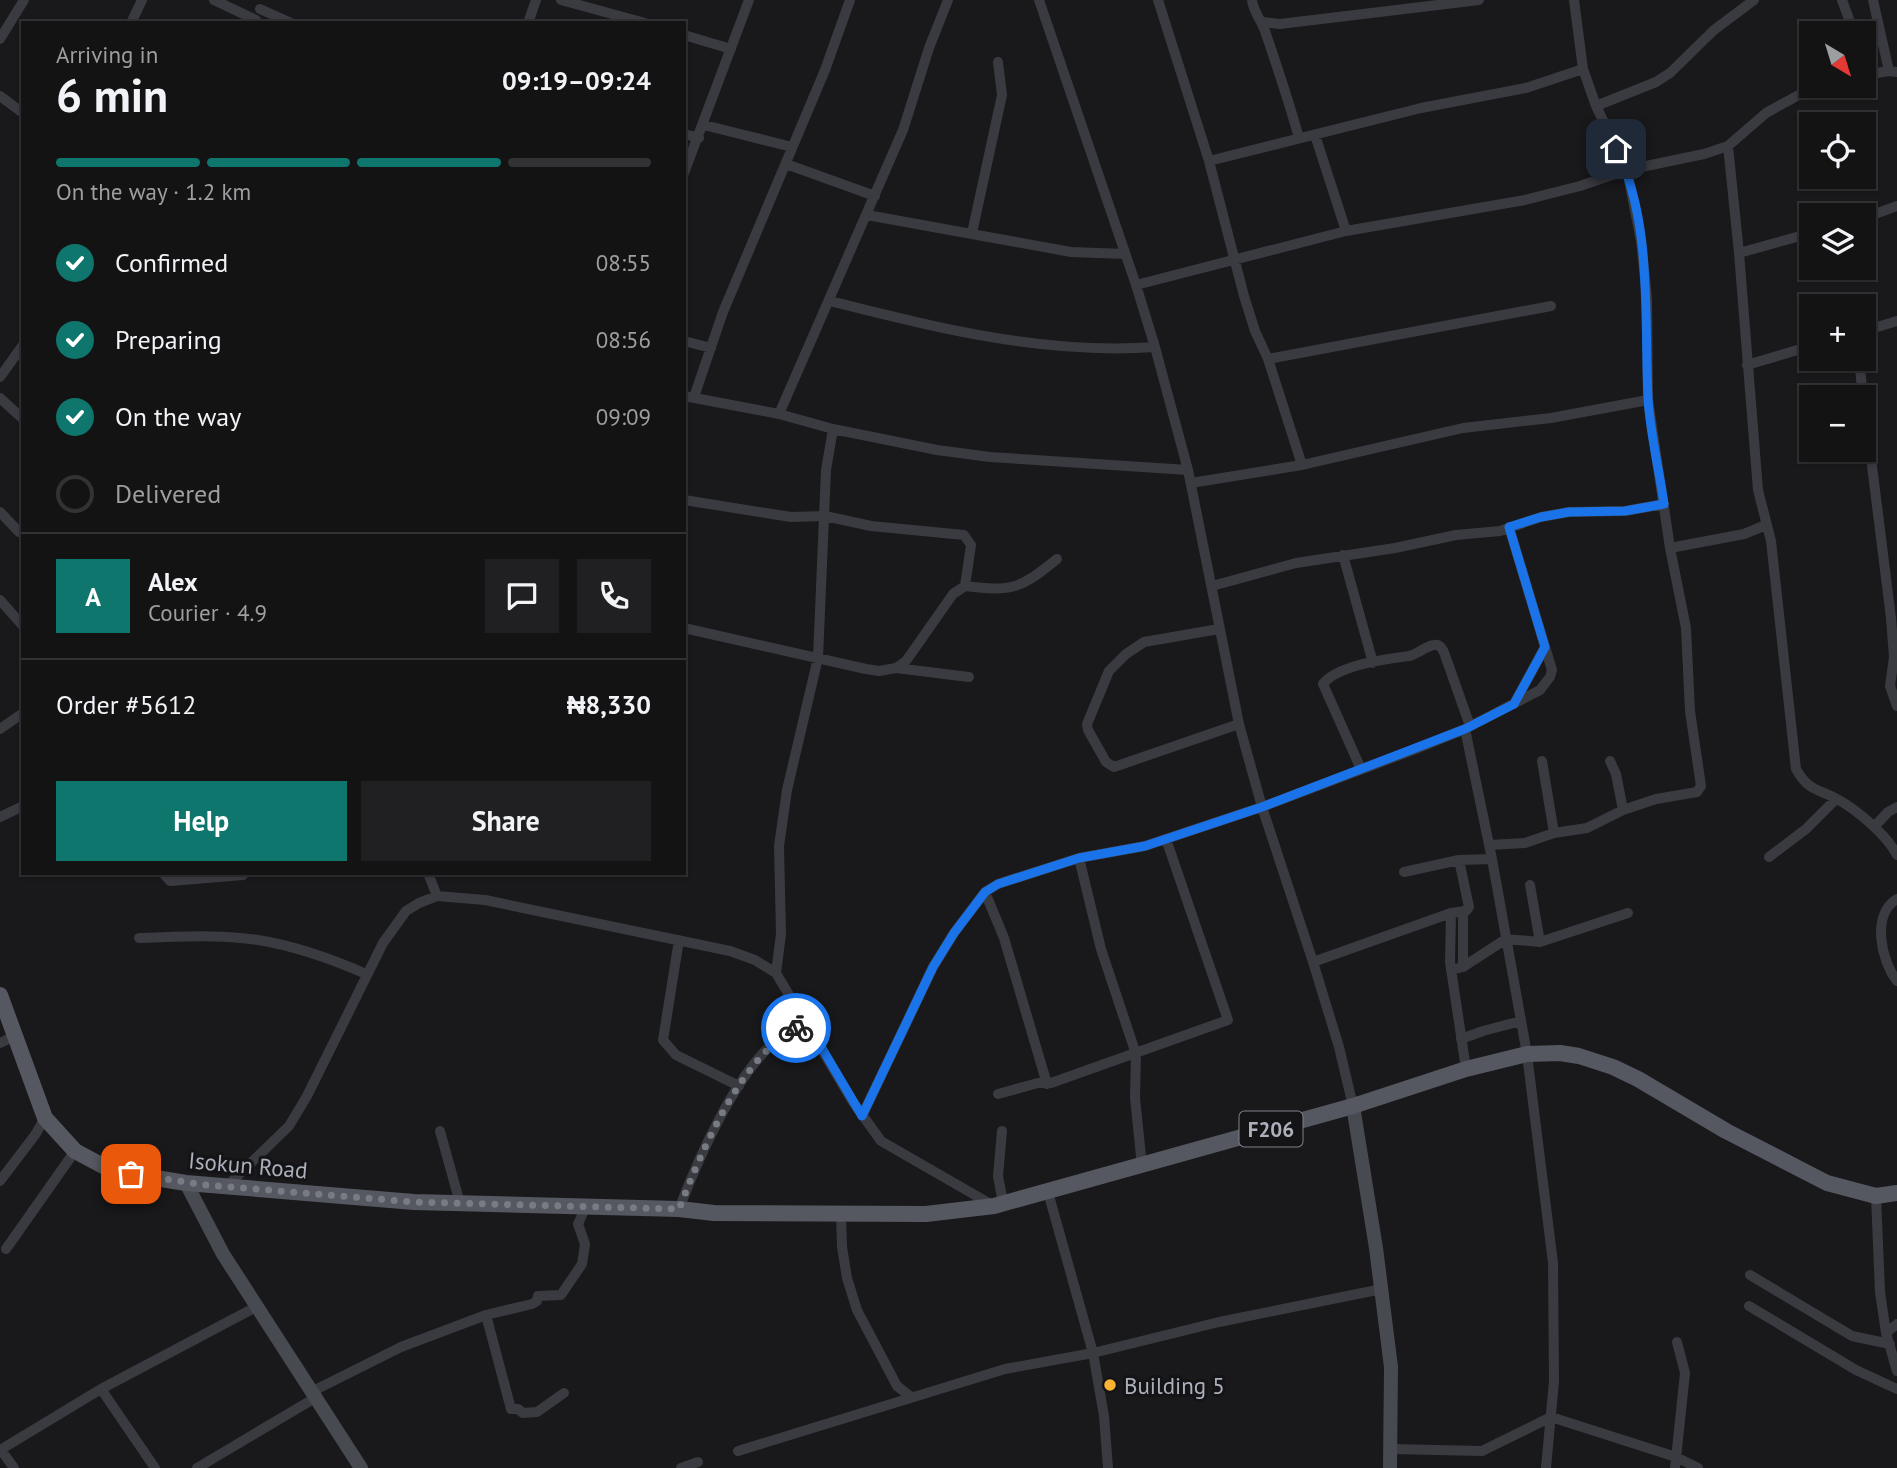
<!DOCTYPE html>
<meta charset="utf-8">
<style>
:root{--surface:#131314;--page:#202022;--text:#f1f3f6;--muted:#9d9ea0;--line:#323234;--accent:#0f766e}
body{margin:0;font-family:"PT Sans",sans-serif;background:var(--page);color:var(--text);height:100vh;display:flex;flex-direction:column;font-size:26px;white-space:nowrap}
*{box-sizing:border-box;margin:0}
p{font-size:23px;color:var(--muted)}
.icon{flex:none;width:38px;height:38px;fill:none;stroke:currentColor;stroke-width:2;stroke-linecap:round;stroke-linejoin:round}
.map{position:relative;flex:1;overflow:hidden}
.side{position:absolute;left:21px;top:21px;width:665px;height:854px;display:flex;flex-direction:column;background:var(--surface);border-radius:0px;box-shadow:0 2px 5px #0004,0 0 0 2px var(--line)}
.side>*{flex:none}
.needle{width:46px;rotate:142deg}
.tools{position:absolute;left:1799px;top:21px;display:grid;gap:14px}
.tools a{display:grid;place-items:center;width:77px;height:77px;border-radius:0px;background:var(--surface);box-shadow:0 2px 5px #0004,0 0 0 2px var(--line);font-size:35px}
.pin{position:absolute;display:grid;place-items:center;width:60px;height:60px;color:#fff;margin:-30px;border-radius:14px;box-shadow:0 4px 10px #0006}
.courier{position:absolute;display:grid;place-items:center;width:70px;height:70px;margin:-35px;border:5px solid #1a73e8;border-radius:50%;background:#fff;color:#222;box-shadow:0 2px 9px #0007}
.head em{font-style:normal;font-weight:700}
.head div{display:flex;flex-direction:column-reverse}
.head{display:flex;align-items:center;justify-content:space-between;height:119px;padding:0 35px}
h1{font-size:46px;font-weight:700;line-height:52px}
.bar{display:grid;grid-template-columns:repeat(4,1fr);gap:10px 7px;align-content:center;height:84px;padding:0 35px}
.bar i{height:9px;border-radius:5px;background:var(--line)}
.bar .active{background:var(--accent)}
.bar p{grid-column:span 4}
.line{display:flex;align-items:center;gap:18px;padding:0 35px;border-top:2px solid var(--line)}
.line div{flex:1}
.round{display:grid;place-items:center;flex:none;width:74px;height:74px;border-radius:0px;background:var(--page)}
ol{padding:0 35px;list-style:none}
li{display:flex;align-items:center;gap:21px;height:77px}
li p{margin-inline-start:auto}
li .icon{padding:7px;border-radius:50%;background:var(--accent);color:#fff;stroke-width:4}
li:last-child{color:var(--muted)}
li i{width:38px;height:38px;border:4px solid var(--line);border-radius:50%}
.cta{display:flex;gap:14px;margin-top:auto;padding:14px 35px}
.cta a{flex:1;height:80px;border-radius:0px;background:var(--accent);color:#fff;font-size:28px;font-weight:700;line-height:80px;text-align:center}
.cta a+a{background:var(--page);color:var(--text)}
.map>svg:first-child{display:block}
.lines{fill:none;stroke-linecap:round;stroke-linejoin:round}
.street{stroke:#3a3b40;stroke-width:10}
.secondary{stroke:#474a50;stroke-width:14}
.primary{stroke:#555860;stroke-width:16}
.done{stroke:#787b83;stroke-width:7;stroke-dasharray:0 12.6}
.route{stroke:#1a73e8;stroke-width:9}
.poi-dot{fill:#fbb331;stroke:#141416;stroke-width:2.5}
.labels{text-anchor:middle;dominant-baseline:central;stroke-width:6;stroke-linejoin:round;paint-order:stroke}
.shield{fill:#141416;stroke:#7e818a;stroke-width:2}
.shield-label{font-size:21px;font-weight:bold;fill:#abb0bb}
.street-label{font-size:23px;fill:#abb0bb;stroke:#141416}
.poi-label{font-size:23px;fill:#abb0bb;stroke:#141416;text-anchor:start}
</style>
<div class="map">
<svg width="1897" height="1468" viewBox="0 0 1897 1468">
<rect width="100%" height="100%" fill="#19191b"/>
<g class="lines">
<path class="street" d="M 214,0 L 256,20
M 561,0 L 645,23
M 1039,0 L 1136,285 L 1155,347 L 1188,470 L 1239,724 L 1262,807 L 1313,962 L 1339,1047 L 1353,1106
M 1158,0 L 1209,161 L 1244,296 L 1255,331 L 1268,359 L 1302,465
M 1252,0 C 1253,11 1261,20 1265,31 C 1277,66 1289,102 1299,138
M 1842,0 L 1854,33
M 1873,0 L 1889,71
M 260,9 L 291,23
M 1262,22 L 1280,24 L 1479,0
M 131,23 L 142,0
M 528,23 L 536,0
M 684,35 L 731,49
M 0,39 L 24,0
M 1864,75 L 1889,71 L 1897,72
M 0,96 L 23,113
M 1596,106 L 1656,82 L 1670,73 L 1714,30 L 1754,0
M 704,125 L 792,147
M 684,134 L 699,138
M 1315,135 L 1346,231
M 1728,146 L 1739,253 L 1758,490 L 1771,541 L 1796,769 C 1808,790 1815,788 1835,798 C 1855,808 1887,835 1897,855
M 1209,161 L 1421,108 L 1526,88 L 1583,69
M 786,164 L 875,196
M 684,173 L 749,0
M 867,215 L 1071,252 L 1125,254
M 1864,218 L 1897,206
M 972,233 L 1002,95 L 998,62
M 1739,253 L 1811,233
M 1136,285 L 1346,231 L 1525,200 L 1580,186 L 1627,170 L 1704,154 L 1728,146 L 1766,113 L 1815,86
M 830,301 C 938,328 1043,355 1155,347
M 1864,331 L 1897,321
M 684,341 L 711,348
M 1268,359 L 1551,306
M 1859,359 L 1863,397
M 1747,365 L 1811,346
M 0,377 L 23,345
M 684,396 L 779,414 L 833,429 L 937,450 L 990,457 L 1188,470
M 694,397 L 723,312 L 825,70 L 850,0
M 0,398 L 23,419
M 1864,402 L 1891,618 L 1894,657 L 1890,686 L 1897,706
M 779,414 L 903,130 L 929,48 L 948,0
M 1191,483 L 1302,465 L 1463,428 L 1551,418 L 1648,400
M 684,500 L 791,517 L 825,516 L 871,526 L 964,535 L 971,545 L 965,586
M 0,512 L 19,532
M 1670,548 L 1744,534 L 1766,525
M 1343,555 L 1373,663
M 1212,586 L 1296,563 L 1395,548 L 1456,535 L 1500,531 L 1541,517 L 1569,512 L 1625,511 L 1664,504
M 0,600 L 23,626
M 684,628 L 866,669 L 879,671 L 896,668 L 969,677
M 1219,629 L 1144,642 L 1126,654 L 1109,671 L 1087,724 L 1088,730 L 1106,762 L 1114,767 L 1239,724
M 896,668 L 906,661 L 953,594 L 965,586 C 1012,592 1020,589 1057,559
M 1514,704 L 1545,647
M 0,729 L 23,713
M 1465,729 L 1492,859 L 1527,1054 L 1553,1263 L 1554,1381 L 1546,1468
M 1542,761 L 1554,833
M 1610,761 L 1616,774 L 1623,810
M 1361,769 L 1323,684 C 1337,665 1387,659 1409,656 C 1418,654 1426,646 1434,645 C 1441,644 1443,650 1445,655 L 1470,726
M 0,817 L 23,806
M 1874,827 L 1888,812 L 1897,807
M 1489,845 L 1525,843 L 1554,833 L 1587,828 L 1623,810 L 1656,799 L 1697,792 L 1701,786 L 1690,711 L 1686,628 L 1670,548 L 1648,400 L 1647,298 L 1641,241 L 1627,170 L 1596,106 L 1583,69 L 1574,0
M 1769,857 L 1806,829 L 1836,799
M 1079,858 L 1101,949 L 1136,1054 L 1135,1098 L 1142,1166
M 1404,872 L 1459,860 L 1492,859
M 163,873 L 170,881 L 243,875
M 428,873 L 437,896
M 1530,885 L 1540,942
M 985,892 L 1004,938 L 1047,1084
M 1897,899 C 1871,914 1881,961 1897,981
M 1463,911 L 1463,967
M 1451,913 L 1450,962 L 1466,1069
M 139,938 C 179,937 219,934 258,940 C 296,946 332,959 366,974
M 679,940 L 663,1040 L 676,1055 L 739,1086
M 1313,962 L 1451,913 L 1466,911 L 1469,907 L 1459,860
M 1451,970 L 1463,967 L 1506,939 L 1540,942 L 1628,913
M 776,973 L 781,934 L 779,846 L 787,790 L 818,658 L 826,470 L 833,429
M 1461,1039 L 1483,1031 L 1521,1021
M 0,1043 L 15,1036
M 998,1094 L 1038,1083 L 1051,1083 L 1228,1020 L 1166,839
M 862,1116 L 933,967 L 954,933 L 985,892 L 998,884 L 1079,858 L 1145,846 L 1262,807 L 1413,750 L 1465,729 L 1540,690 L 1550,677 L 1552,670 L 1509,527
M 440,1131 L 460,1203
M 1002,1131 L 998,1176 L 1003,1203
M 0,1181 L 35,1135 L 45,1118
M 226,1187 L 289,1126 L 307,1096 L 383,943 L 406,911 L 419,903 L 437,896 L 485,900 L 730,951 L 755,960 L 776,973 L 853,1102 L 881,1141 L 994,1206
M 1048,1192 L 1093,1353 L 1104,1416 L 1108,1468
M 1876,1196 L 1880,1292 L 1886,1333 L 1897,1371
M 679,1209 C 698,1159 736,1072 779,1038 C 787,1032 798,1027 807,1023
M 841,1214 L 842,1247 L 847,1278 L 857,1310 L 897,1386 L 911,1397
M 6,1249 L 75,1151
M 1750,1275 L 1852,1336 L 1890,1344
M 1749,1306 L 1856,1370 L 1897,1389
M 486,1315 L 511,1409 L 518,1409 L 523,1413 L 537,1412 L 564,1393
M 1886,1333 L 1897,1324
M 101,1389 L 155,1468
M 311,1392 L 401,1347 L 486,1315 L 532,1304 L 537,1301 L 538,1296 L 561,1295 L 582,1264 L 585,1244 L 578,1224 L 583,1213 L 582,1207
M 1391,1449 L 1482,1451 L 1551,1417 L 1676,1457 L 1698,1468
M 0,1450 L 101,1389 L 256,1307
M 1,1450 L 14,1468
M 738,1451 L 1005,1369 L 1093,1353 L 1219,1322 L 1382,1289
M 197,1468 L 315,1398
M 681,1468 L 698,1462
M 1675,1468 L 1685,1373 L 1677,1342"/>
<path class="secondary" d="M 1353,1106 L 1376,1248 L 1391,1367 L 1390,1468
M 186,1183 L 223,1254 L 361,1468"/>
<path class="primary" d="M 0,995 L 45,1118 L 75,1151 L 105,1167 L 131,1174 L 186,1183 L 414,1202 L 679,1209 L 714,1213 L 926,1214 L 994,1206 L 1353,1106 L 1466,1069 L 1527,1054 L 1560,1053 L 1579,1056 L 1613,1067 L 1638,1079 L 1726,1131 L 1827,1183 L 1876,1196 L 1897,1193"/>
</g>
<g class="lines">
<path class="done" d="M 131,1174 L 206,1185 L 414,1202 L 679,1209 C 701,1153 740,1058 796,1028"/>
<path class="route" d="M 796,1028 L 807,1023 L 862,1116 L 933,967 L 954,933 L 985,892 L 998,884 L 1079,858 L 1145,846 L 1262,807 L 1465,729 L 1514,704 L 1545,647 L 1509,527 L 1541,517 L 1569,512 L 1625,511 L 1664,504 C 1659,469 1650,433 1648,398 C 1644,319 1653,221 1616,149"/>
</g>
<circle class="poi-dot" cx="1110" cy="1385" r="7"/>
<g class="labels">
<rect class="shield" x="1239.5" y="1111.5" width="63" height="35" rx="5"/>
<g class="shield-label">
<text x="1271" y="1129">F206</text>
</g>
<g class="street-label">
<text transform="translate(248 1165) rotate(5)">Isokun Road</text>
</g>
<g class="poi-label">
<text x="1124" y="1385">Building 5</text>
</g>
</g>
</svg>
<div class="tools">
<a><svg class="needle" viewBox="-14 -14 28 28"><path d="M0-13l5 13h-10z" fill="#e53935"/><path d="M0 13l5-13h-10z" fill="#9d9ea0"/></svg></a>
<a><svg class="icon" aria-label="locate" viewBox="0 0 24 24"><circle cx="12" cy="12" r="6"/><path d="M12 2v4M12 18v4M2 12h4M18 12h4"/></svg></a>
<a><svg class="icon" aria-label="layers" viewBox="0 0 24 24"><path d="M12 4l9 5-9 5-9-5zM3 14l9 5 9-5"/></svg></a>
<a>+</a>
<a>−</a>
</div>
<div class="pin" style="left:131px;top:1174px;background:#ea580c"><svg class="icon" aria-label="bag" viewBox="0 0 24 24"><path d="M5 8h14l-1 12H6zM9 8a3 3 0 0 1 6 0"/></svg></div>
<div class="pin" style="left:1616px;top:149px;background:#1f2937"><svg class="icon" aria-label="home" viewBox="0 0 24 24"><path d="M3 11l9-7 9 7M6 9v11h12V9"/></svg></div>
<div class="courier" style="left:796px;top:1028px"><svg class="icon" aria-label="bike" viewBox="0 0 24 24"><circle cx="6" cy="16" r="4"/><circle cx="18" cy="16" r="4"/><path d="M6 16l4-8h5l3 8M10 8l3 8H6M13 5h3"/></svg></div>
<section class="side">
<div class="head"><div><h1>6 min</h1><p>Arriving in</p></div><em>09:19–09:24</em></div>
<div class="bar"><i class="active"></i><i class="active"></i><i class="active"></i><i></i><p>On the way · 1.2 km</p></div>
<ol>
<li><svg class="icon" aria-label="check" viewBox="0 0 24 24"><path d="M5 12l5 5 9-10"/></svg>Confirmed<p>08:55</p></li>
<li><svg class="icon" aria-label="check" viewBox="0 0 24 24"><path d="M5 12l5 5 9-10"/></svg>Preparing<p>08:56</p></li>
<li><svg class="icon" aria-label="check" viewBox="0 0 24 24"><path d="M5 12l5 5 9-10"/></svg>On the way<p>09:09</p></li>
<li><i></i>Delivered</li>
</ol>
<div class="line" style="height:126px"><b class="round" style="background:var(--accent);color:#fff">A</b><div><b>Alex</b><p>Courier · 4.9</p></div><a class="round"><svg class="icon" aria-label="chat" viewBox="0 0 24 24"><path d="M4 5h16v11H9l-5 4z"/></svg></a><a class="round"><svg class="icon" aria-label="phone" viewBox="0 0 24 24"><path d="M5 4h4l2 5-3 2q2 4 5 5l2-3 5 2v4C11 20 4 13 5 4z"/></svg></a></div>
<div class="line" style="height:91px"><div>Order #5612</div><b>₦8,330</b></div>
<div class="cta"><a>Help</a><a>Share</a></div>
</section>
</div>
